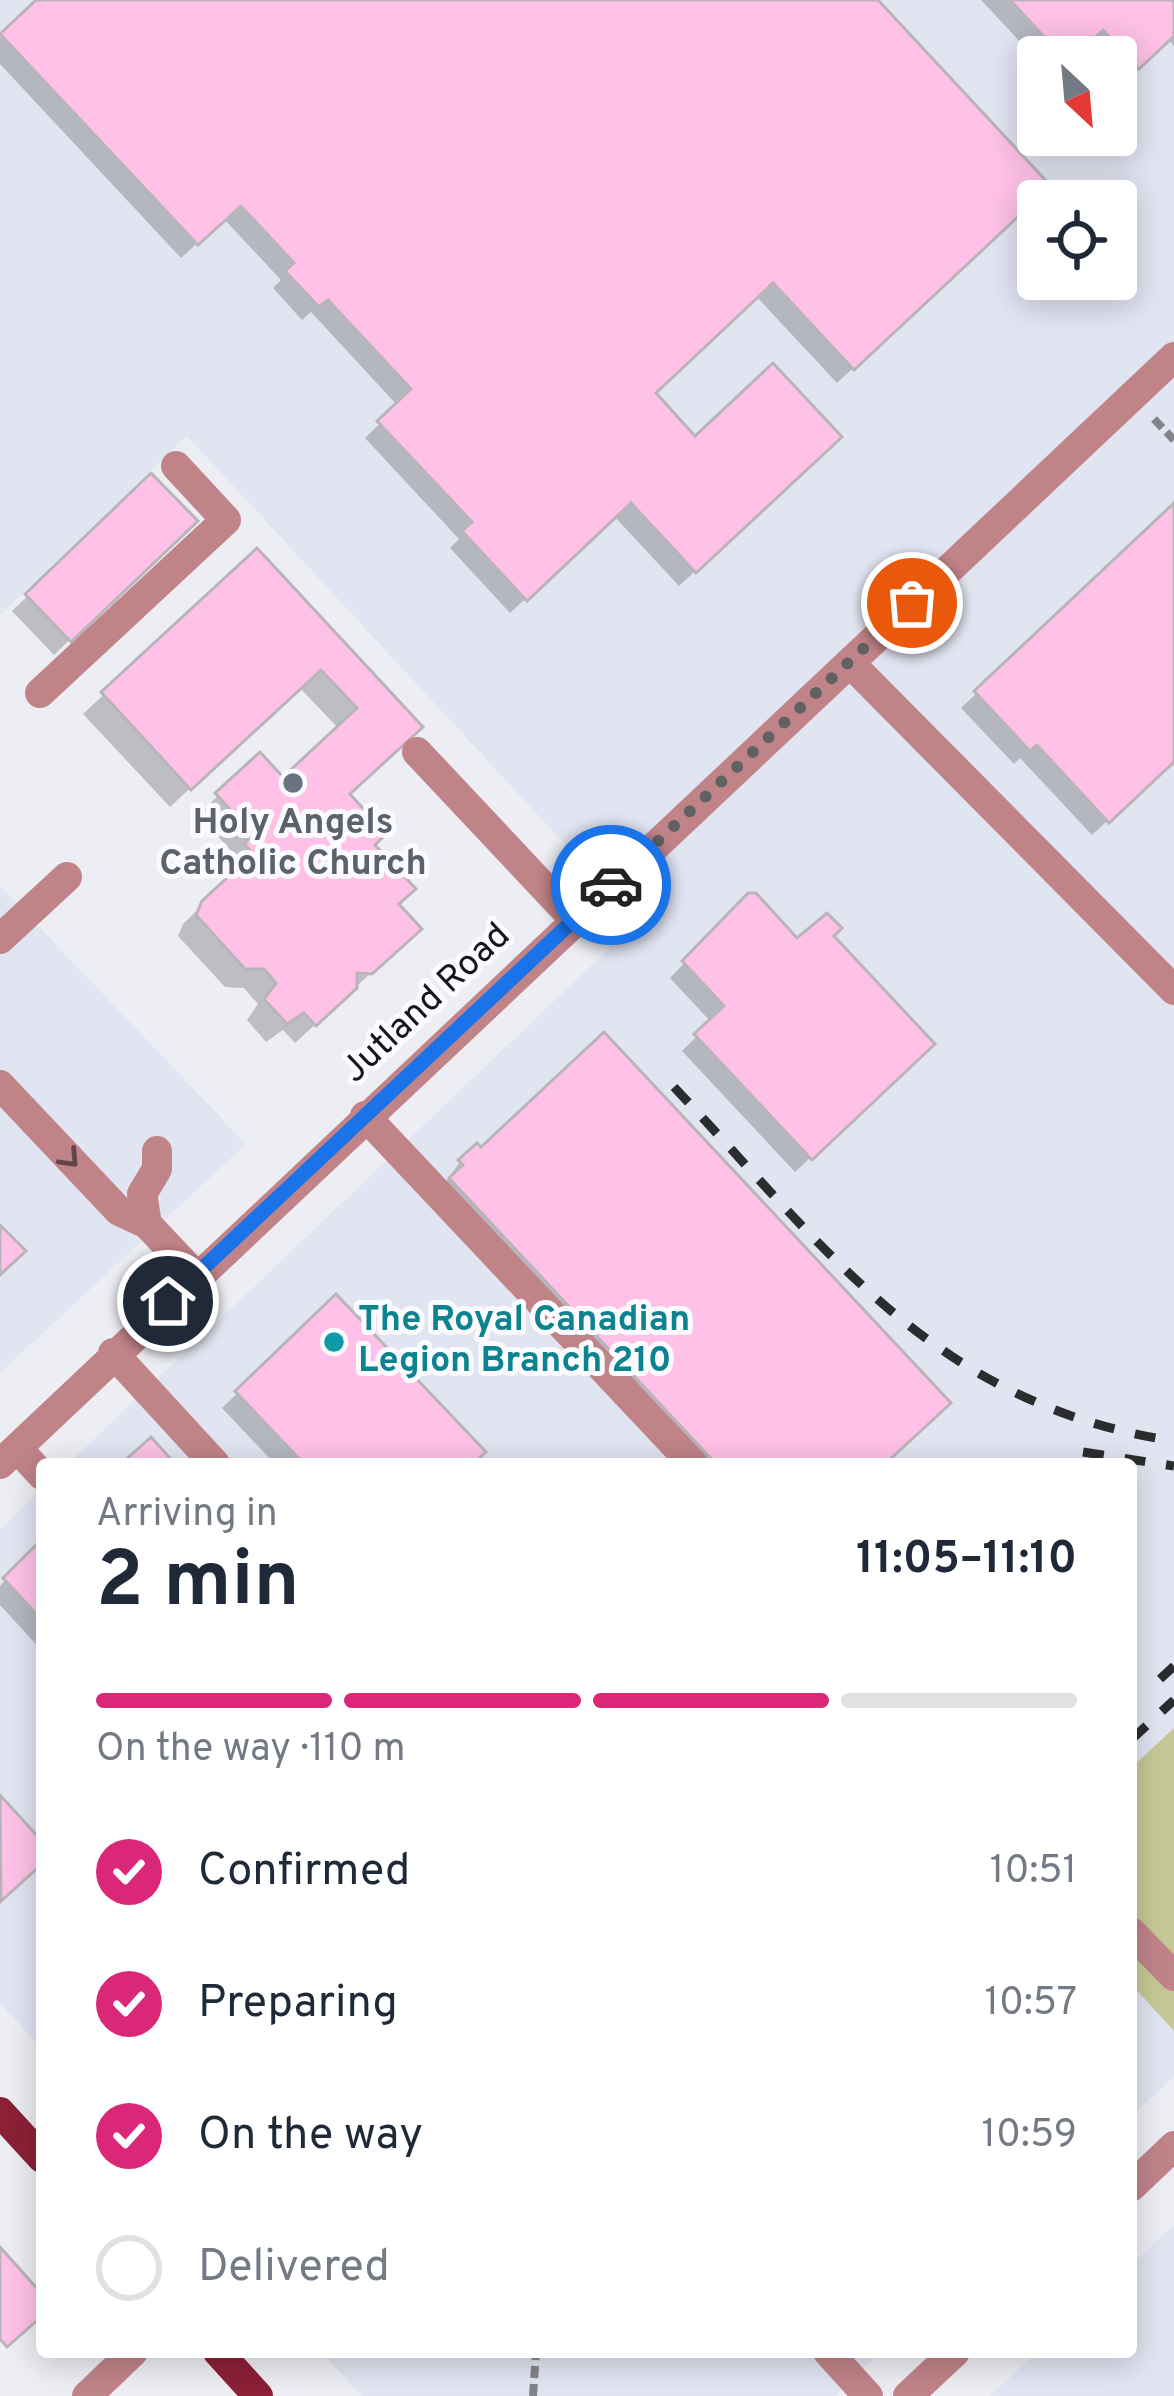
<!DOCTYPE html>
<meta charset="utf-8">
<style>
:root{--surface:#fff;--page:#f2f2f3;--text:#1f2937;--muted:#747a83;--line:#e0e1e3;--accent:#db2777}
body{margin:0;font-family:Overpass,sans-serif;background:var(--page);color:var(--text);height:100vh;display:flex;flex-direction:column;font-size:45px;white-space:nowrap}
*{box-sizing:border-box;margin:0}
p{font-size:39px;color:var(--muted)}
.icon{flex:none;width:66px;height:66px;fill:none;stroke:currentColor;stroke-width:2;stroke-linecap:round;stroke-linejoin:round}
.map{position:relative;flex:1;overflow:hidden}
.drawer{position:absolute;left:36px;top:1458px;width:1101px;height:900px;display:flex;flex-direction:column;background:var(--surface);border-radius:12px;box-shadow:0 6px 30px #0003}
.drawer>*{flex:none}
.needle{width:78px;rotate:154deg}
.buttons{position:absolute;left:1017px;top:36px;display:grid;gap:24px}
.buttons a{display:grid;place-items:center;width:120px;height:120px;border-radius:12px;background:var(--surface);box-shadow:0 6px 30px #0003;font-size:60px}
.pin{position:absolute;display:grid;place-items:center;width:102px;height:102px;color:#fff;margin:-51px;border:6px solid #fff;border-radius:50%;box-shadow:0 3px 12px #0007}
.courier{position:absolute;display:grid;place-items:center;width:120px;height:120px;margin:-60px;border:9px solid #1a73e8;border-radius:50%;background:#fff;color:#222;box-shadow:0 3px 15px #0007}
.overview em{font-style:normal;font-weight:700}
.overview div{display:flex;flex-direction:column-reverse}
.overview{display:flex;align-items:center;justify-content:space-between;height:204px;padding:0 60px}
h1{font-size:78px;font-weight:700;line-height:90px}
.bar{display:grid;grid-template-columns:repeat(4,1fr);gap:18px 12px;align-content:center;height:144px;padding:0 60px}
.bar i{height:15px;border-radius:9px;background:var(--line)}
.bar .active{background:var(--accent)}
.bar p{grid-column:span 4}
ol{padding:0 60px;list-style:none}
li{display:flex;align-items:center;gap:36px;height:132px}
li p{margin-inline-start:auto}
li .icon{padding:12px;border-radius:50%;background:var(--accent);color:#fff;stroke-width:4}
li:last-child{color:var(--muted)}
li i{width:66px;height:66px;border:6px solid var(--line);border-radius:50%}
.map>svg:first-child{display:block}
.built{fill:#e1e4f1;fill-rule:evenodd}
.green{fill:#c5c896}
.shadow{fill:#0003}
.building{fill:#ffc1e7;stroke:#b9b4b7;stroke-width:3}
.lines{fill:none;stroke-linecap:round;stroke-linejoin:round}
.path{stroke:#848488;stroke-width:8;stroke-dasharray:12 6;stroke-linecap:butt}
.minor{stroke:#c08388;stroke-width:30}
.major{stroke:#8b2036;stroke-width:30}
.rail{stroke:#2b2c2e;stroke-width:9;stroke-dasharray:21 21;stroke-linecap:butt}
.oneway{stroke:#62464a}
.done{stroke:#616164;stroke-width:12;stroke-dasharray:0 21.6}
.route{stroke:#1a73e8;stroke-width:15}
.worship-dot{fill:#6b7280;stroke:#fbfbff;stroke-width:4.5}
.culture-dot{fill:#0f9aa8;stroke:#fbfbff;stroke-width:4.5}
.labels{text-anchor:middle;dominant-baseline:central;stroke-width:10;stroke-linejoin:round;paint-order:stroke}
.worship-label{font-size:36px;font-weight:bold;fill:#5b616d;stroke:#fbfbff}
.street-label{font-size:36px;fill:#151517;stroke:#fbfbff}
.culture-label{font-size:36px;font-weight:bold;fill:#0d838f;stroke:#fbfbff;text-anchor:start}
</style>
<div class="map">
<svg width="1174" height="2396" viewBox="0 0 1174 2396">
<rect width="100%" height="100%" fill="#edeef4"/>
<path class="built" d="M 0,0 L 1174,0 L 1174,1728 L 1131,1768 L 1131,1464 L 68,1464 L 637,922 L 187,436 L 0,615 ZM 1038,57 L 1116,57 L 1116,135 L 1038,135 ZM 1038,201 L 1116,201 L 1116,279 L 1038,279 Z
M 0,886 L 246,1144 L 0,1373 Z
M 42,1489 L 42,2049 L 0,2003 L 0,1529 Z
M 1131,1984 L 1174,2031 L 1174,2076 L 1131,2117 Z
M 1174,2225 L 1174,2396 L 990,2396 L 1037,2352 L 1131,2352 L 1131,2265 Z
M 321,2352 L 881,2352 L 834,2396 L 362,2396 Z"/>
<path class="green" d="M 1174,1728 L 1174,2031 L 1131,1984 L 1131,1768 Z"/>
<path class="shadow" d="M 41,0 L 874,0 L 1033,201 L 837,383 L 756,296 L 652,393 L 695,440 L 823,452 L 679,586 L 614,516 L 510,613 L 450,548 L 459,539 L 365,438 L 398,406 L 311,312 L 302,320 L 273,288 L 281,280 L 224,219 L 181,258 L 0,64 L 0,38 Z
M 981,0 L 1174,0 L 1174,46 L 1168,39 L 1122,81 L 1116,74 L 1116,57 L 1100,57 L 1086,43 L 1071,57 L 1038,61 Z
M 151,477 L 193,521 L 54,655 L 12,611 Z
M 1174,508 L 1174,766 L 1170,763 L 1092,835 L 1020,758 L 1014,764 L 961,708 Z
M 257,552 L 418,727 L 346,795 L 395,905 L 398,948 L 295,1043 L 283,1030 L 266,1042 L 247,1020 L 258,1004 L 244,988 L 225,987 L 178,936 L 183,924 L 235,874 L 227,865 L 236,856 L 198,815 L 259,756 L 282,781 L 339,729 L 299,687 L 170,807 L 83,714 Z
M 749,896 L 797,942 L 830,936 L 916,1059 L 795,1172 L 682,1051 L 711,1022 L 670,978 Z
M 460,1162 L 882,1464 L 687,1464 L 436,1195 Z
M 336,1298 L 470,1464 L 275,1464 L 222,1408 Z
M 42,1543 L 42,1651 L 0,1605 L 0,1586 Z"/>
<path class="building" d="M 36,0 L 878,0 L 1051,186 L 854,370 L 773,283 L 656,393 L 695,436 L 773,363 L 842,437 L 696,573 L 631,503 L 527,601 L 462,531 L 472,522 L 377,421 L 411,389 L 328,300 L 319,307 L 285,271 L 294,263 L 241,206 L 198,245 L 0,34 Z
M 1010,0 L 1174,0 L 1174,36 L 1139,69 L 1103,30 L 1074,57 L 1063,57 Z
M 151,473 L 198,521 L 71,642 L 25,594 Z
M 1174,503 L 1174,762 L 1109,823 L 1037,745 L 1030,751 L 974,691 Z
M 257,548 L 423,727 L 350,794 L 386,834 L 375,845 L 416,889 L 399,904 L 422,929 L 372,974 L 357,973 L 357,988 L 316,1026 L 304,1013 L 287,1024 L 264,999 L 276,983 L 264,969 L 245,969 L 196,915 L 202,901 L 253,854 L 244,844 L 254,835 L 215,793 L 260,752 L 283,777 L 357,708 L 321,670 L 191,790 L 101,692 Z
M 748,893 L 756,893 L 797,938 L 827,913 L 842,928 L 834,936 L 935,1044 L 812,1160 L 694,1034 L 724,1006 L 682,961 Z
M 604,1032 L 951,1403 L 885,1464 L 716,1464 L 449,1178 L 463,1165 L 458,1160 L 477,1143 L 481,1147 Z
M 0,1225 L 26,1251 L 0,1275 Z
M 336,1294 L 486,1452 L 473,1464 L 304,1464 L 235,1391 Z
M 151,1437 L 175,1464 L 121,1464 Z
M 42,1539 L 42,1620 L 3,1578 Z
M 0,1795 L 42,1841 L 42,1864 L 1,1901 Z
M 0,2247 L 42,2294 L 42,2316 L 7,2347 L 0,2339 Z"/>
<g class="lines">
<path class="path" d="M 1154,419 L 1174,440
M 533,2396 L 536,2352"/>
<path class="minor" d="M 850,663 L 1174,990
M 40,693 L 226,520 L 176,466
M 417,752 L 574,919
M 0,939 L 67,877
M 0,1085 L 119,1211 L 147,1224 L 195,1275
M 365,1116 L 693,1464
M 147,1224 L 142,1194 L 157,1169 L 157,1151
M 113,1353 L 215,1464
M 17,1448 L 42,1475
M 0,1464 L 1174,357
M 1131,1932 L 1174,1976
M 1131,2187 L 1174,2146
M 828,2352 L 868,2396
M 87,2396 L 133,2352
M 908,2396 L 955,2352"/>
<path class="major" d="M 0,2112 L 42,2158
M 218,2352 L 258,2396"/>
<path class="rail" d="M 674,1087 C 828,1251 936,1405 1174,1441
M 1083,1452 L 1174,1466
M 1160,1679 L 1174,1666
M 1131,1740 L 1174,1700"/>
</g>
<defs><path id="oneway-chevron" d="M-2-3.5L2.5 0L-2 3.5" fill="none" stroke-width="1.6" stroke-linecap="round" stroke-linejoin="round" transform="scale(3)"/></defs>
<use class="oneway" href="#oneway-chevron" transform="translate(70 1159) rotate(47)"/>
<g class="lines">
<path class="done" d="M 611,885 L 912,603"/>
<path class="route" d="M 168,1301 L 611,885"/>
</g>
<circle class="worship-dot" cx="293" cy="783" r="12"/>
<circle class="culture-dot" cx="334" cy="1342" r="12"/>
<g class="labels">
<g class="worship-label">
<text x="293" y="824">Holy Angels<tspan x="293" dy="41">Catholic Church</tspan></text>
</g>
<g class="street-label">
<text transform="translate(427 1004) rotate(-43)">Jutland Road</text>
</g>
<g class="culture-label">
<text x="358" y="1321">The Royal Canadian<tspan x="358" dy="41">Legion Branch 210</tspan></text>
</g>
</g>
</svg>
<div class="buttons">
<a><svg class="needle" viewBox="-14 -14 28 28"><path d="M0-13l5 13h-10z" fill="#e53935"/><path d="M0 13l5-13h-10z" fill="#747a83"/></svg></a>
<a><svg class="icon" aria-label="locate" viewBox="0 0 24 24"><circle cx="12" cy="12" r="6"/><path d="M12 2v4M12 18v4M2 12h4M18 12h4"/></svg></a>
</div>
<div class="pin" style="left:912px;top:603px;background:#ea580c"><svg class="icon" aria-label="bag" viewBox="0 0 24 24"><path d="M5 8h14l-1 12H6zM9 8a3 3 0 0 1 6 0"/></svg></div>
<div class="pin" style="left:168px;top:1301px;background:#1f2937"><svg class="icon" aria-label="home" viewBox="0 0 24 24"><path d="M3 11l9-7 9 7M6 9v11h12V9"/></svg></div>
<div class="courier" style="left:611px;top:885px"><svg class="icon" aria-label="car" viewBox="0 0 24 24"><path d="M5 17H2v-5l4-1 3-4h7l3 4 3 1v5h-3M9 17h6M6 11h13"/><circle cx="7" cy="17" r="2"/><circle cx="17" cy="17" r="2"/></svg></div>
<section class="drawer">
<div class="overview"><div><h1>2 min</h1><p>Arriving in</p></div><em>11:05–11:10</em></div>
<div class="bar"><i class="active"></i><i class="active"></i><i class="active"></i><i></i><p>On the way · 110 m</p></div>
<ol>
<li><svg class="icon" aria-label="check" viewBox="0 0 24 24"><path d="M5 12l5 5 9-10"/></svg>Confirmed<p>10:51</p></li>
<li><svg class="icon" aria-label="check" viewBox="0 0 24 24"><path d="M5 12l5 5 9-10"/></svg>Preparing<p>10:57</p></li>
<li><svg class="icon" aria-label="check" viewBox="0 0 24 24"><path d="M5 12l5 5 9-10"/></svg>On the way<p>10:59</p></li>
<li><i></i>Delivered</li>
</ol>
</section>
</div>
